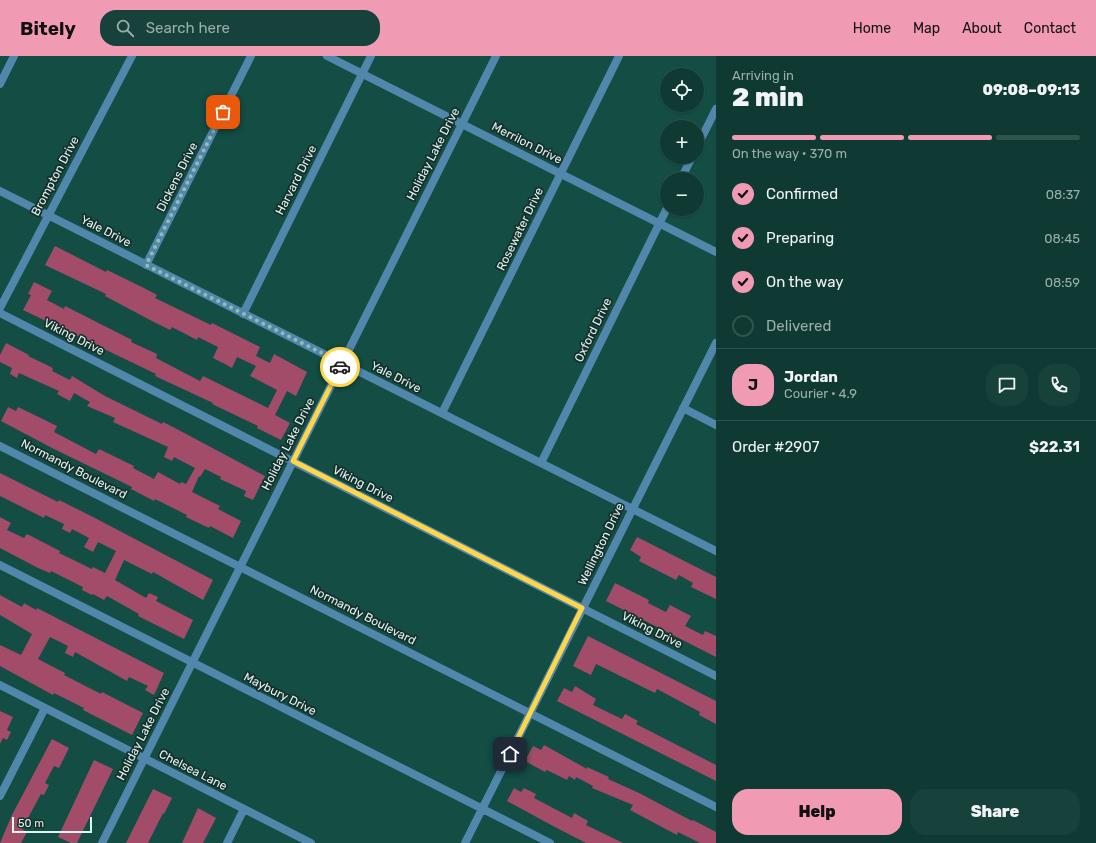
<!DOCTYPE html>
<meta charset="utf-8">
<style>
:root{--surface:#0e3a33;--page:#17413b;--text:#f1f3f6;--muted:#9badac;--line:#2e544e;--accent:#f19ab3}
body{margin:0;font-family:Rubik,sans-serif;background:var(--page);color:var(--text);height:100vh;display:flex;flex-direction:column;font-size:15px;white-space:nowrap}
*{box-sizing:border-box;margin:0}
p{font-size:13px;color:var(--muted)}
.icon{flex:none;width:22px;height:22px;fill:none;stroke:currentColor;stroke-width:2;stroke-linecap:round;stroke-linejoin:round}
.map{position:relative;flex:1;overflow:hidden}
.side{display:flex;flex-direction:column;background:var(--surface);width:380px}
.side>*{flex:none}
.controls{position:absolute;left:660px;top:12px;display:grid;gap:8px}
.controls a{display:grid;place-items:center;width:44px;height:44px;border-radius:50%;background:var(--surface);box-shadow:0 1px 3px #0004,0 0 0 1px var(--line);font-size:20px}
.scale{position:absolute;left:12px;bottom:10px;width:80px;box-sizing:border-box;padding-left:4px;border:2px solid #dbf7f1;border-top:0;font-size:11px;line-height:14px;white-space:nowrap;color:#dbf7f1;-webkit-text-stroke:3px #172e2a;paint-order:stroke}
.pin{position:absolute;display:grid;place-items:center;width:34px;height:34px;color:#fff;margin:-17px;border-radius:8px;box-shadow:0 2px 6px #0006}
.courier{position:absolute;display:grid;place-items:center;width:40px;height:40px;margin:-20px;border:3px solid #ffd54a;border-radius:50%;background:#fff;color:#222;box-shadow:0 1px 5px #0007}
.summary em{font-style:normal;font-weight:800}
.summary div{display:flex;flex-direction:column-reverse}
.summary{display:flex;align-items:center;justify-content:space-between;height:68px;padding:0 16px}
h1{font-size:26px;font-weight:800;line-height:30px}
.bar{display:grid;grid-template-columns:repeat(4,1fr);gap:6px 4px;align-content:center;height:48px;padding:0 16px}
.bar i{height:5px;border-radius:3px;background:var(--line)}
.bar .selected{background:var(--accent)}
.bar p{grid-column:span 4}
.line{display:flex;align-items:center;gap:10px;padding:0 16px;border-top:1px solid var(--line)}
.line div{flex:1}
.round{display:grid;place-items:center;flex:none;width:42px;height:42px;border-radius:16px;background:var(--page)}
ol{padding:0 16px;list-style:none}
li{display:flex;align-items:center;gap:12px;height:44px}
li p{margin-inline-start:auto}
li .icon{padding:4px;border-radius:50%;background:var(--accent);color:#111;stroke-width:4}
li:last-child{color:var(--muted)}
li i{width:22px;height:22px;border:2px solid var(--line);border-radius:50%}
.cta{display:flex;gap:8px;margin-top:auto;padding:8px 16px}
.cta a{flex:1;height:46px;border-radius:16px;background:var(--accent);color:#111;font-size:16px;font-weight:800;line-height:46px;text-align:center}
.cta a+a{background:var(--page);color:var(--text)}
header{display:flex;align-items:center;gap:24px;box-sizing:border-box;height:56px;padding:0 20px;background:var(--accent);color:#111}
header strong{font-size:19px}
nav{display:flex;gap:22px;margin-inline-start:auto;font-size:14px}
.search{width:280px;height:36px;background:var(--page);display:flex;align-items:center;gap:10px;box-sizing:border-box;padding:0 14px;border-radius:16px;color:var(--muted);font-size:15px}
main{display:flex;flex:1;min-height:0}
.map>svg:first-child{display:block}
.building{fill:#a34c69}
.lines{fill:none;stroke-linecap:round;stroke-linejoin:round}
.minor{stroke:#5287ac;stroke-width:8}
.tertiary{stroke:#5287ac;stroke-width:8}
.done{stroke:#95bcb4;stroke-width:4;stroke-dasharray:0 7.2}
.route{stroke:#ffd54a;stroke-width:5}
.labels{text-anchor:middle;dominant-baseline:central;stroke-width:3.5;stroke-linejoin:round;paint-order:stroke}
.street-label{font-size:12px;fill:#dbf7f1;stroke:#172e2a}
</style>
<header>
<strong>Bitely</strong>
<div class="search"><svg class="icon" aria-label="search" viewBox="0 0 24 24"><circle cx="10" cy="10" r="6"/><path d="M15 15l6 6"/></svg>Search here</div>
<nav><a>Home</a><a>Map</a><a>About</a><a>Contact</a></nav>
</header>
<main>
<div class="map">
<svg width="716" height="787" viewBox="0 0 716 787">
<rect width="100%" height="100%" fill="#134d44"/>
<path class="building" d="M 55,190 L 106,216 L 107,214 L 144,232 L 157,239 L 155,242 L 211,269 L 212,267 L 260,291 L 256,300 L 270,307 L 274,298 L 307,316 L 296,340 L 287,335 L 275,359 L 290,367 L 281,384 L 257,372 L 258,370 L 212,348 L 213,347 L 155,320 L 156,318 L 23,254 L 31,239 L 28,238 L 34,226 L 52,235 L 47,244 L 64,253 L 65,250 L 132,284 L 131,286 L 157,298 L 156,302 L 200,325 L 203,320 L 268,352 L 277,334 L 250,320 L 256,310 L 237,301 L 232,312 L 223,307 L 213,302 L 218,291 L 198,281 L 197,284 L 172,271 L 170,274 L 150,264 L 105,240 L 106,238 L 45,209 Z
M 6,287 L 29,299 L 28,300 L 53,312 L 52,315 L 70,324 L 72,320 L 105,340 L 162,368 L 163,366 L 173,371 L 265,420 L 253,444 L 244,440 L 246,435 L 220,423 L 221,421 L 205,413 L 200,421 L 199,420 L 192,436 L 220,450 L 218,453 L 241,465 L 233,482 L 210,470 L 209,472 L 186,461 L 187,459 L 155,443 L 154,445 L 131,433 L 132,431 L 52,392 L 1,365 L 8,351 L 16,355 L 18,351 L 57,370 L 54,376 L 96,398 L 99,393 L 134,410 L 133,412 L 154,423 L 158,416 L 180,428 L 181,426 L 186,428 L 195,412 L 174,401 L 172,405 L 164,401 L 168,391 L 113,366 L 115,362 L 87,350 L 90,346 L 74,337 L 70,345 L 57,338 L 59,335 L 19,317 L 17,322 L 10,318 L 12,312 L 0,306 L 0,299 Z
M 0,417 L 58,446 L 59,444 L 95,462 L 213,524 L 203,544 L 153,516 L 152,518 L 124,504 L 115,524 L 146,542 L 149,537 L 158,541 L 156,545 L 193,564 L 184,583 L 138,560 L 139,558 L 107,540 L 104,544 L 93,538 L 92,539 L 82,534 L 83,531 L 51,515 L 50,517 L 38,512 L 0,492 L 0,461 L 11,467 L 7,474 L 24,482 L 27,478 L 60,495 L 59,497 L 92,513 L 93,511 L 105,517 L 116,495 L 98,486 L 93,496 L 84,491 L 89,482 L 72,473 L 70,477 L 62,473 L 64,468 L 45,459 L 44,462 L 0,440 Z
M 637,481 L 716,521 L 716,543 L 691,531 L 693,527 L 679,519 L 676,524 L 639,505 L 641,501 L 630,494 Z
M 615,527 L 649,544 L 648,547 L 666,556 L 670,549 L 691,560 L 685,570 L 703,579 L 705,575 L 716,580 L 716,601 L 606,545 Z
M 0,539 L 22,551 L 24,547 L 36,554 L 37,552 L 164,617 L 154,639 L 145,634 L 148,630 L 129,621 L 127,625 L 75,596 L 73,601 L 65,597 L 68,590 L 50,581 L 38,603 L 65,617 L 64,619 L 101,638 L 102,636 L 143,657 L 132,679 L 83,654 L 84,652 L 54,637 L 53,639 L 0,610 L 0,589 L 21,599 L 32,578 L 0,559 Z
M 588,580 L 716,645 L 716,668 L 699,659 L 700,656 L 657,633 L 655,637 L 596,608 L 591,619 L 573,610 Z
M 575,630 L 596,643 L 593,649 L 622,663 L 625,658 L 638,665 L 636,668 L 716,709 L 716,725 L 557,645 L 564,632 L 572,636 Z
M 0,655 L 13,661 L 7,674 L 11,676 L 7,684 L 3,682 L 0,688 Z
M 52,683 L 69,692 L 59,712 L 54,710 L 45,727 L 49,729 L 44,739 L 41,738 L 22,773 L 27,776 L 21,787 L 0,787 L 12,759 Z
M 544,689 L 587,713 L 587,711 L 609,721 L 608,723 L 639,737 L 692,765 L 693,764 L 716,776 L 716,787 L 700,787 L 678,776 L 677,779 L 630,754 L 633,749 L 592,732 L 593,730 L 576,721 L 575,724 L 569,720 L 567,724 L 547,714 L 545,716 L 525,705 L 533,690 L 541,694 Z
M 94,704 L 113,713 L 77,787 L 71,787 L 58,781 Z
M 514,732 L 521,736 L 524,732 L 536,738 L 534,742 L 572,762 L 574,757 L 588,765 L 586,769 L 623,787 L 586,787 L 553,770 L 507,745 Z
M 153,733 L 172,742 L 164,758 L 163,757 L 148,787 L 126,787 Z
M 198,752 L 216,762 L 203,787 L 182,787 Z"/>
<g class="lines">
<path class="minor" d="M 327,0 L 716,196
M 0,28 L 14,0
M 697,91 L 716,53
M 681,123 L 692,101
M 0,135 L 716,495
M 146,209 L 251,0
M 0,252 L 132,0
M 0,257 L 716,620
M 243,258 L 371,0
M 683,352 L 716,369
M 442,357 L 619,0
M 0,390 L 716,751
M 541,407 L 667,152
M 0,509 L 550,787
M 0,629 L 311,787
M 0,740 L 45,652
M 227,787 L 244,753
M 465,787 L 716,287"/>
<path class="tertiary" d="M 102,787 L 496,0"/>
</g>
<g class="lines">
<path class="done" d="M 223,56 L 146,209 L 342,307 L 340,311"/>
<path class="route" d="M 340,311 L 293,405 L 582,552 L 510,698"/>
</g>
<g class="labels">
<g class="street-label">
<text transform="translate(527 87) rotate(27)">Merrilon Drive</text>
<text transform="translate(433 98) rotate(-63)">Holiday Lake Drive</text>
<text transform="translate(55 120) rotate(-62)">Brompton Drive</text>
<text transform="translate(177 121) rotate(-63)">Dickens Drive</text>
<text transform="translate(296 124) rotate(-63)">Harvard Drive</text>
<text transform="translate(520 173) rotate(-64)">Rosewater Drive</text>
<text transform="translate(106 175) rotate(27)">Yale Drive</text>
<text transform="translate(593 274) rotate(-64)">Oxford Drive</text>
<text transform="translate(74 281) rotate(27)">Viking Drive</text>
<text transform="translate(396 321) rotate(27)">Yale Drive</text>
<text transform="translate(288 388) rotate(-63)">Holiday Lake Drive</text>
<text transform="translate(74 413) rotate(27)">Normandy Boulevard</text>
<text transform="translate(363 428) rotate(27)">Viking Drive</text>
<text transform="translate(601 488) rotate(-64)">Wellington Drive</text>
<text transform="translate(363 559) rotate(27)">Normandy Boulevard</text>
<text transform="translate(652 574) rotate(27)">Viking Drive</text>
<text transform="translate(280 638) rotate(27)">Maybury Drive</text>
<text transform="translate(143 678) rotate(-63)">Holiday Lake Drive</text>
<text transform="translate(193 714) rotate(27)">Chelsea Lane</text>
</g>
</g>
</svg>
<div class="controls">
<a><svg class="icon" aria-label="locate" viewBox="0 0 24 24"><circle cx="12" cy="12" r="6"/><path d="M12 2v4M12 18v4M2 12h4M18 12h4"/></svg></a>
<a>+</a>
<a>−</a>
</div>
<div class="scale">50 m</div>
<div class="pin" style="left:223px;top:56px;background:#ea580c"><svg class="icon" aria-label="bag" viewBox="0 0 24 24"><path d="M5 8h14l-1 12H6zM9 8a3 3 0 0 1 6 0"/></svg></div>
<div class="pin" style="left:510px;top:698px;background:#1f2937"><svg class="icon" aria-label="home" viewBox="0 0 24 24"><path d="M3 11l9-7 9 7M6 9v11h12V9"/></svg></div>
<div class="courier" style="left:340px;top:311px"><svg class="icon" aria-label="car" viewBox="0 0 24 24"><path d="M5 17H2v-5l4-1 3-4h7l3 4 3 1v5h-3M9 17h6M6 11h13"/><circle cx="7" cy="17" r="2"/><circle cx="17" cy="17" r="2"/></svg></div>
</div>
<section class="side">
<div class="summary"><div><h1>2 min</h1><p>Arriving in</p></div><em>09:08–09:13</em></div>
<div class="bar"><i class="selected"></i><i class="selected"></i><i class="selected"></i><i></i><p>On the way · 370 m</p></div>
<ol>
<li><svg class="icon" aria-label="check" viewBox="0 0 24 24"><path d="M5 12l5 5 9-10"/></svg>Confirmed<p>08:37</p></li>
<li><svg class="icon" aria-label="check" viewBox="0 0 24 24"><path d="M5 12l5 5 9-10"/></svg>Preparing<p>08:45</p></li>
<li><svg class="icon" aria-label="check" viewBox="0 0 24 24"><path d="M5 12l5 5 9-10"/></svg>On the way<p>08:59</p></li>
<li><i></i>Delivered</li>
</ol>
<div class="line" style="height:72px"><b class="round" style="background:var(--accent);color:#111">J</b><div><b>Jordan</b><p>Courier · 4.9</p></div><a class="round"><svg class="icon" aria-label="chat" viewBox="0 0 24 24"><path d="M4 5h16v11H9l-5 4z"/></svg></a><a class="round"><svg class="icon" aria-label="phone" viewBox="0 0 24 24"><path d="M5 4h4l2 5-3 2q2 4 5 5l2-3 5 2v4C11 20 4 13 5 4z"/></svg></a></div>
<div class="line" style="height:52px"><div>Order #2907</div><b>$22.31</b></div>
<div class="cta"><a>Help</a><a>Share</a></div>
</section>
</main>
